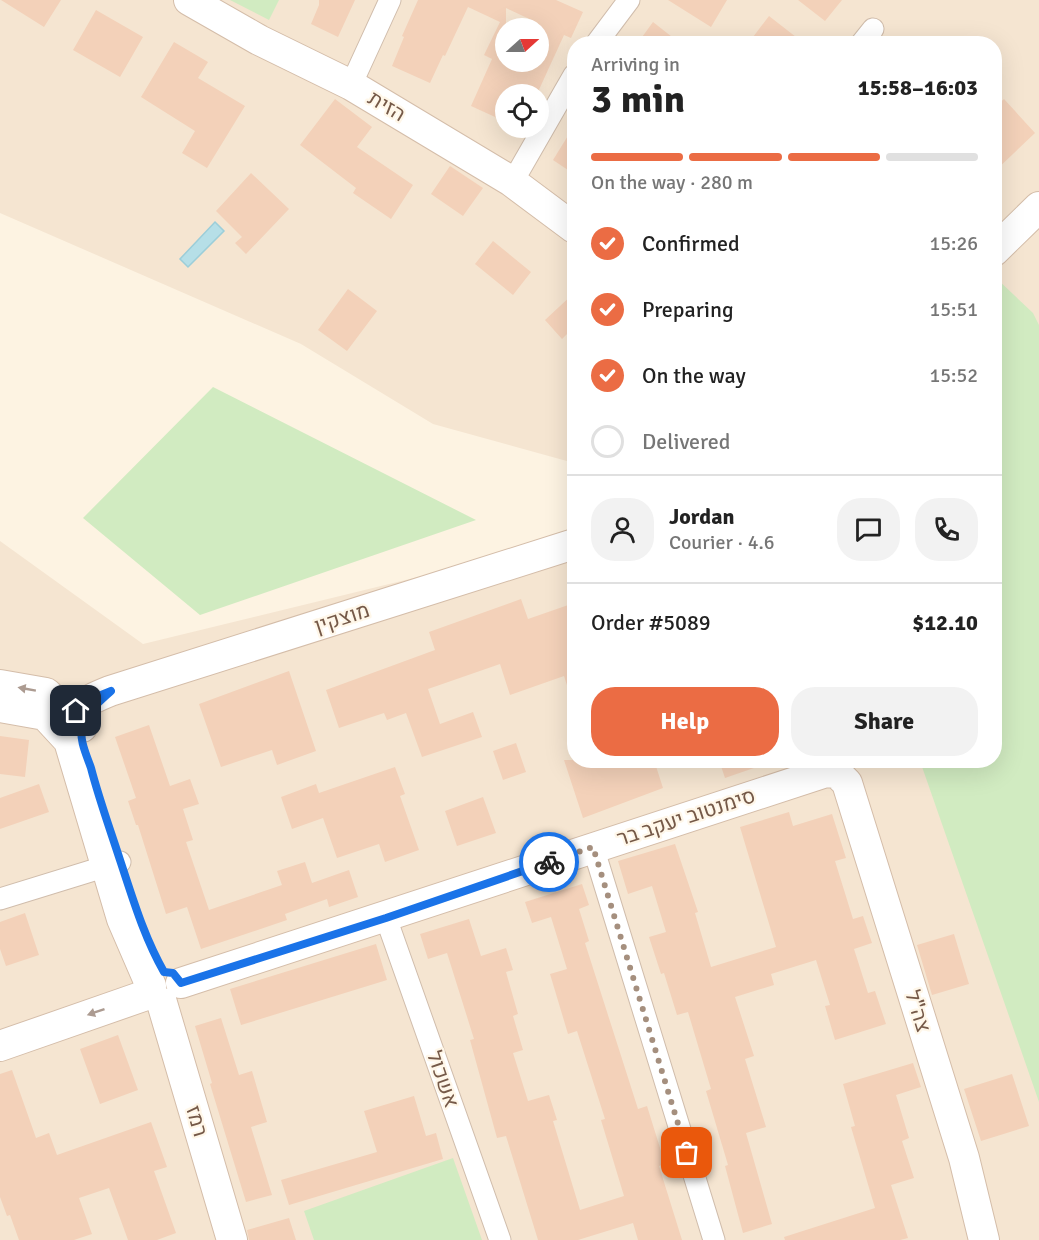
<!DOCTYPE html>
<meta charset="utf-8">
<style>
:root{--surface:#fff;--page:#f2f2f2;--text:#222;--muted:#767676;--line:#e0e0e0;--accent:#eb6c44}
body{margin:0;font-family:Signika,Heebo,sans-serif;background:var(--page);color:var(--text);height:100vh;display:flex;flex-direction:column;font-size:22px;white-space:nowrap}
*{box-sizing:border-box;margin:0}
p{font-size:20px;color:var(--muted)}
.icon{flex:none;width:33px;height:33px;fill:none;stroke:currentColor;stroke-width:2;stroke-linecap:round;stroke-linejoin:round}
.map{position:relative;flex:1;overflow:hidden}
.sheet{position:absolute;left:567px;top:36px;width:435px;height:732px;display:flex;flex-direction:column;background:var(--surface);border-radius:24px;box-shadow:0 6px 24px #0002}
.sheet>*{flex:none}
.needle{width:39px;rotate:69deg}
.fabs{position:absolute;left:495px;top:18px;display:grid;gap:12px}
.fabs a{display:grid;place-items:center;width:54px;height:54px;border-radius:50%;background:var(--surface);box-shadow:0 6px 24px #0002;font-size:30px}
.pin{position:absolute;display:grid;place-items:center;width:51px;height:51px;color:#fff;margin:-26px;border-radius:12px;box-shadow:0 3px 9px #0006}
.courier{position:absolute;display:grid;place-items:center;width:60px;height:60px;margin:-30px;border:4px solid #1a73e8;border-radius:50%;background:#fff;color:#222;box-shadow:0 2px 8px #0007}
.headline em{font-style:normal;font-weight:700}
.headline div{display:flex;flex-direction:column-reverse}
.headline{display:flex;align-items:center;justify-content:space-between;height:102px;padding:0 24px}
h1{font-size:39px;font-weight:700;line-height:45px}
.bar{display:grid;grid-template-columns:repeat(4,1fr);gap:9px 6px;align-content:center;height:72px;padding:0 24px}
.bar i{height:8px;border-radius:4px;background:var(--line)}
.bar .selected{background:var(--accent)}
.bar p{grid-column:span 4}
.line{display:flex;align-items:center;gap:15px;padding:0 24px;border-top:2px solid var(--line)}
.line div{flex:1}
.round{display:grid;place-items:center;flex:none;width:63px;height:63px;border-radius:24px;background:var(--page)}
ol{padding:0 24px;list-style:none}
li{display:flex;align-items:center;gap:18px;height:66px}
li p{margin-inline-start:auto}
li .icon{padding:6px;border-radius:50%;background:var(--accent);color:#fff;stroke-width:4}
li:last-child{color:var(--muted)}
li i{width:33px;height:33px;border:3px solid var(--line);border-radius:50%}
.primary-button{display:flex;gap:12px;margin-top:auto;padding:12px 24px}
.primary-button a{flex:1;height:69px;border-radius:24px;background:var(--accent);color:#fff;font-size:24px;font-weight:700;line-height:69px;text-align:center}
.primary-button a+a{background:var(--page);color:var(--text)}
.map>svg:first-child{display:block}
.residential{fill:#f5e5d1;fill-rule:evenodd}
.green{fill:#d1ebc1}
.water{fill:#b6dfe7;stroke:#9cced9;stroke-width:1.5}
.building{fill:#f3d1b9;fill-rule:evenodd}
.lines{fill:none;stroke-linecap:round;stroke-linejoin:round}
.street-casing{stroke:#d0bdac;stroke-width:23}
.secondary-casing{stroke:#d4bda9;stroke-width:32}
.street{stroke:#fff;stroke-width:21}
.secondary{stroke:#fff;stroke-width:30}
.oneway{fill:#ac9b91}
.done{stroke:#a58f7e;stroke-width:6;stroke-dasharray:0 10.8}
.route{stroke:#1a73e8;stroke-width:8}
.labels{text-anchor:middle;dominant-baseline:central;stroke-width:4.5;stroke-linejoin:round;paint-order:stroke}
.street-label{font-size:21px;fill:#755948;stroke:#fff7e9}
</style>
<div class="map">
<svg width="1039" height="1240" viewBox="0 0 1039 1240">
<rect width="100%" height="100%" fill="#fdf3e2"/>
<path class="residential" d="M 0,0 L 1039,0 L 1039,958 L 994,760 L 994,44 L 574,44 L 574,463 L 433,424 L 301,344 L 0,213 ZM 506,28 L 538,28 L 538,62 L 506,62 ZM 506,94 L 538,94 L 538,128 L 506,128 Z
M 574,539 L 574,760 L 921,761 L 1039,989 L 1039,1240 L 0,1240 L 0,541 L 143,644 Z"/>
<path class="green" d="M 230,0 L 279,0 L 269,20 Z
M 996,278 L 1033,313 L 1039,325 L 1039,1102 L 920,761 L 994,760 L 994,280 Z
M 213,387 L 476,520 L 200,615 L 83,518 Z
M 453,1158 L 482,1240 L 314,1240 L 304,1211 Z"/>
<path class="water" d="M 215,222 L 224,231 L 188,267 L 180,259 Z"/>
<path class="building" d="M 1,0 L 61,0 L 44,27 Z
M 319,0 L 355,0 L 338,37 L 311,24 L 319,5 Z
M 418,0 L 556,0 L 583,12 L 571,38 L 564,35 L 537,94 L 506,94 L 506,122 L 471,106 L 492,59 L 484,55 L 500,22 L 468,7 L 445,56 L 443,55 L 430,83 L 392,66 L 404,37 L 402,36 ZM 506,8 L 538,23 L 538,62 L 506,62 Z
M 668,0 L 727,0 L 711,27 Z
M 798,0 L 842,0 L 825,21 Z
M 96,10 L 143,37 L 120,77 L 73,50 Z
M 769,16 L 805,44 L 762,44 L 753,37 Z
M 653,22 L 681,44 L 637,44 Z
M 174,42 L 208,62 L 198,78 L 245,106 L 207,168 L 182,153 L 195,131 L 141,97 Z
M 335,99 L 372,127 L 357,147 L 413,185 L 391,219 L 353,193 L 356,188 L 300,145 Z
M 1004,99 L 1035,133 L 994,172 L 994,108 Z
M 574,126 L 574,174 L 553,160 Z
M 450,166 L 483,188 L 463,216 L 431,194 Z
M 251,173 L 289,209 L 246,254 L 235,243 L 242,237 L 216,211 Z
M 493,241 L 531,272 L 513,295 L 475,264 Z
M 348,289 L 377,311 L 347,351 L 318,330 Z
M 574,293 L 574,327 L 562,339 L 545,320 Z
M 521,599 L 528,619 L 574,603 L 574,700 L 572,701 L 564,676 L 510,695 L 500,664 L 428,689 L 440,724 L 473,712 L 482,737 L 422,757 L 406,713 L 387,720 L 384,713 L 339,728 L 326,690 L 435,650 L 429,632 Z
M 289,671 L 316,751 L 277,765 L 272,750 L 221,767 L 199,704 Z
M 149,725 L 170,786 L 190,779 L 199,804 L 183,809 L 193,840 L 186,842 L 209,910 L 282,885 L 277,871 L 305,862 L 312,883 L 349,870 L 358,897 L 329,907 L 327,899 L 285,914 L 287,920 L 201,949 L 187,907 L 166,914 L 138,825 L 136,825 L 128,801 L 136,798 L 115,737 Z
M 0,736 L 29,740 L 25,777 L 0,774 Z
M 516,743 L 526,772 L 503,780 L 493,751 Z
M 564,760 L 654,760 L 663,788 L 583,818 Z
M 719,760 L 767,760 L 768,763 L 725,778 Z
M 395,767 L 405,794 L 400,796 L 419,850 L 385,862 L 379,844 L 337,858 L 323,818 L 292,829 L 281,797 L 316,784 L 319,793 Z
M 39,784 L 49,812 L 0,829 L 0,798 Z
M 483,797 L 496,833 L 457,846 L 445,811 Z
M 789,812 L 793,826 L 832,814 L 846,858 L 835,861 L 853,919 L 863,916 L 872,943 L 854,949 L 868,993 L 875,991 L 886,1024 L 835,1040 L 825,1006 L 830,1005 L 816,960 L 771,974 L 774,985 L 735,997 L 754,1056 L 745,1059 L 766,1127 L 746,1133 L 772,1224 L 743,1233 L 725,1166 L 728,1165 L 706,1091 L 711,1089 L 688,1012 L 677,1015 L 664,973 L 661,974 L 649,937 L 666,932 L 652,886 L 628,894 L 618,861 L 675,844 L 698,912 L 695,913 L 711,967 L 776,947 L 740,827 Z
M 582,884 L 589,905 L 579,909 L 589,941 L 585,943 L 638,1109 L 647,1106 L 665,1164 L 659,1166 L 682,1240 L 638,1240 L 633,1223 L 578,1240 L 538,1240 L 506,1136 L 497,1138 L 470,1040 L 474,1039 L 447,953 L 428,959 L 420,934 L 469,919 L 481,956 L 506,948 L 513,970 L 506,972 L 518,1014 L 513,1016 L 523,1050 L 513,1053 L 528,1101 L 549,1095 L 557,1120 L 553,1121 L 580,1210 L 624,1196 L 601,1120 L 605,1119 L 577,1031 L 568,1034 L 550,974 L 567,969 L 551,917 L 532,923 L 525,902 Z
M 25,913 L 39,955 L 6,966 L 0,949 L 0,922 Z
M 954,934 L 969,984 L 932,995 L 917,945 Z
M 376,944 L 387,980 L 241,1025 L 230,989 Z
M 221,1018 L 239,1075 L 252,1071 L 267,1122 L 251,1127 L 272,1195 L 246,1202 L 210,1084 L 212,1083 L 195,1026 Z
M 118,1035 L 138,1090 L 100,1104 L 80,1049 Z
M 913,1063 L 921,1087 L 896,1095 L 909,1138 L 902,1141 L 914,1178 L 891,1185 L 908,1238 L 900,1240 L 785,1240 L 784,1237 L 875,1208 L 851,1127 L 855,1126 L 843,1084 Z
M 12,1070 L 36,1138 L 49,1133 L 57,1155 L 151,1122 L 167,1167 L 154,1171 L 176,1233 L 157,1240 L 128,1240 L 109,1188 L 79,1198 L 92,1234 L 74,1240 L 19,1240 L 10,1215 L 7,1216 L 0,1197 L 0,1074 Z
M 1012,1074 L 1029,1126 L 981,1141 L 964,1089 Z
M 414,1096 L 426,1136 L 436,1133 L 443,1159 L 289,1205 L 281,1180 L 377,1152 L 364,1111 Z
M 289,1218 L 296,1240 L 249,1240 L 247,1230 Z"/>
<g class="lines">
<g class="street-casing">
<path id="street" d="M 596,44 L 629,0
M 861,44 L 873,29
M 351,85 L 390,0
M 511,181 L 520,169 L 574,75
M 593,847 L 714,1240
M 0,899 L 120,862
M 386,918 L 500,1240"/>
</g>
<g class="secondary-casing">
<path id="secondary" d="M 189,0 L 259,40 L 351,85 L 511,181 L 574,228
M 994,251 L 1039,207
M 0,685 L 46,693 L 82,727
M 0,707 L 45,715 L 69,741
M 181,983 C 397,914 611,841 826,772 L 837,773 L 847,783 L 964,1158 L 984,1240
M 151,986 L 122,919 L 69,741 C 68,708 83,702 110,691 L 574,544
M 162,1003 L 232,1240
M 0,1046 L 152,993"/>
</g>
<use href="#street" class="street"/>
<use href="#secondary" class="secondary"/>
</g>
<defs><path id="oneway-solid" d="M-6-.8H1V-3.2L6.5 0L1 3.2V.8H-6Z" transform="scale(1.5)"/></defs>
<g class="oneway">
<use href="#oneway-solid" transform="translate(27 689) rotate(-170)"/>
<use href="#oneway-solid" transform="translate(96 1012) rotate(161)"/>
</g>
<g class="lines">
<path class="done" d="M 549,862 L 593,847 L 687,1153"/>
<path class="route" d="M 76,711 L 84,702 L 111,691 C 100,701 86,712 82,727 C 79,740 87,756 91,768 C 99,799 110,829 120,860 C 133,899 144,937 164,972 L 173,973 L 181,983 L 386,918 L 549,862"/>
</g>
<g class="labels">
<g class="street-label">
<text transform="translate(387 106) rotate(31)">הזית</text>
<text transform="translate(342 618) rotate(-18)">מוצקין</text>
<text transform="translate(686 817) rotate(-18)">סימנטוב יעקב בר</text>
<text transform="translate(918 1011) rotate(73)">צה"ל</text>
<text transform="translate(443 1079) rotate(71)">אשכול</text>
<text transform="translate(197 1121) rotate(74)">רמז</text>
</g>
</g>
</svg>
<div class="fabs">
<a><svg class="needle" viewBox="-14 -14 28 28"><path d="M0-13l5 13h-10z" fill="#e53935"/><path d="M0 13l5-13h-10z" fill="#767676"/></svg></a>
<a><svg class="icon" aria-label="locate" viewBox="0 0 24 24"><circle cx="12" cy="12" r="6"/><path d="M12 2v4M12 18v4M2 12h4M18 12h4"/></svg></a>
</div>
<div class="pin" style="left:687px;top:1153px;background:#ea580c"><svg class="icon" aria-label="bag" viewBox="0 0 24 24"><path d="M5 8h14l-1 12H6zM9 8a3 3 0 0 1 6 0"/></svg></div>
<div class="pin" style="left:76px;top:711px;background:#1f2937"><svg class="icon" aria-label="home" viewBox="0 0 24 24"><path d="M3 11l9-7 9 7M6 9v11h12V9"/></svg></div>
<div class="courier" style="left:549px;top:862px"><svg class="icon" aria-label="bike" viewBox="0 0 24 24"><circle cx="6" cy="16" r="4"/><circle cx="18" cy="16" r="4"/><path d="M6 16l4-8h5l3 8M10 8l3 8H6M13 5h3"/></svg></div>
<section class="sheet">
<div class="headline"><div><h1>3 min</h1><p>Arriving in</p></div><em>15:58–16:03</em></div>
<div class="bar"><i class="selected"></i><i class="selected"></i><i class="selected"></i><i></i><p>On the way · 280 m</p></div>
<ol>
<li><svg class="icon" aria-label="check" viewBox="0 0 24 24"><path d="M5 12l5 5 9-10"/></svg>Confirmed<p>15:26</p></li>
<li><svg class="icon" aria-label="check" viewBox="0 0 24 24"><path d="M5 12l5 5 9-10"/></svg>Preparing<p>15:51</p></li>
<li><svg class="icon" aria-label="check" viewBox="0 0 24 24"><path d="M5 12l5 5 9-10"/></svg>On the way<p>15:52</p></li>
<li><i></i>Delivered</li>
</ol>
<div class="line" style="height:108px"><a class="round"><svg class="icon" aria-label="person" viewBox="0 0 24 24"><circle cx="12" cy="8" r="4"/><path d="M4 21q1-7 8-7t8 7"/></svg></a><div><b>Jordan</b><p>Courier · 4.6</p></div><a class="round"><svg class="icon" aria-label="chat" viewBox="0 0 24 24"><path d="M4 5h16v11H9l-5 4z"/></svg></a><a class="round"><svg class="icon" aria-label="phone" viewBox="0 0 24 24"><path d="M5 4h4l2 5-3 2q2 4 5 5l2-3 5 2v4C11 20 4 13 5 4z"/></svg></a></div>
<div class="line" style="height:78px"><div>Order #5089</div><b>$12.10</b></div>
<div class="primary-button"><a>Help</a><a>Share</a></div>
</section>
</div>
